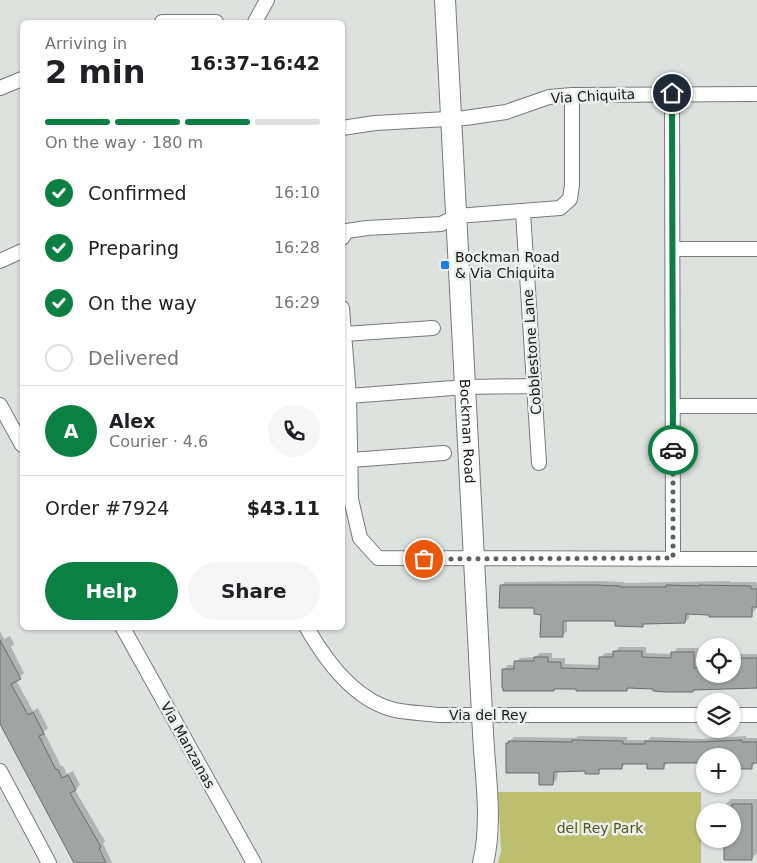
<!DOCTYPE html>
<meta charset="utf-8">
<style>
:root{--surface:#fff;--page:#f6f6f6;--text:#202124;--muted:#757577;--line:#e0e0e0;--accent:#0b8043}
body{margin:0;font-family:"DejaVu Sans",sans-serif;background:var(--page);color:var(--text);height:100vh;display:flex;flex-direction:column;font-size:19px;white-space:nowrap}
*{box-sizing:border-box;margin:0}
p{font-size:16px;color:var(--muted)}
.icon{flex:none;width:28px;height:28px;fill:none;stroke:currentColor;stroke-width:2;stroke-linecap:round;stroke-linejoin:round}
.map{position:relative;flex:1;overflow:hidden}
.side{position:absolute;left:20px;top:20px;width:325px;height:610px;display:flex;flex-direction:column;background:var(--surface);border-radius:8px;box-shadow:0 1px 4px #0004}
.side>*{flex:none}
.buttons{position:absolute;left:696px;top:638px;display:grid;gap:10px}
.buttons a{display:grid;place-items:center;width:45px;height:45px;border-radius:50%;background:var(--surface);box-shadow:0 1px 4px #0004;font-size:25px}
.pin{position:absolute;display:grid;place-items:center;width:42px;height:42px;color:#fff;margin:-21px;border:2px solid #fff;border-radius:50%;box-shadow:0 1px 5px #0007}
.courier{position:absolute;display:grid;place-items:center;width:50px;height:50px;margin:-25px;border:4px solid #0b8043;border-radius:50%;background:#fff;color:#222;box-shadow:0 1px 6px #0007}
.summary em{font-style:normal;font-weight:700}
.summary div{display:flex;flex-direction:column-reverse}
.summary{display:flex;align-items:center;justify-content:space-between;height:85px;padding:0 25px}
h1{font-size:32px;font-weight:700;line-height:38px}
.bar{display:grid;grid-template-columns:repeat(4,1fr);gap:8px 5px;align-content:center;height:60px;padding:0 25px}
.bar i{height:6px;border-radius:4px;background:var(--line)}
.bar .selected{background:var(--accent)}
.bar p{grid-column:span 4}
.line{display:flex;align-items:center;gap:12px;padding:0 25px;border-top:1px solid var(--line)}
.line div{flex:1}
.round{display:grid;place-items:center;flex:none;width:52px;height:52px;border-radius:26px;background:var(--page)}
ol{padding:0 25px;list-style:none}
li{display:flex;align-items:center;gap:15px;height:55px}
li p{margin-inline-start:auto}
li .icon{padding:5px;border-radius:50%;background:var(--accent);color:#fff;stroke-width:4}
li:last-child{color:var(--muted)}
li i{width:28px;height:28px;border:2px solid var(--line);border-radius:50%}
.cta{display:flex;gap:10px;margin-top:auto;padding:10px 25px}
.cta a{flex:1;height:58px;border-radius:30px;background:var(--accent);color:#fff;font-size:20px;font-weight:700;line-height:58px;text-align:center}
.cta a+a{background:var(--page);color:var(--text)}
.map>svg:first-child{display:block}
.green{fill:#bcc06e}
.shadow{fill:#0003}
.building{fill:#a0a5a3;stroke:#6a6e6d}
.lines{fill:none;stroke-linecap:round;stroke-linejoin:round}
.street-casing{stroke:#777b78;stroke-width:16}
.secondary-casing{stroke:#777b78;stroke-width:22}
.street{stroke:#fff;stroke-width:14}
.secondary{stroke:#fff;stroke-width:20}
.done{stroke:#5d605e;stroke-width:5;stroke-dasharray:0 9}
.route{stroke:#0b8043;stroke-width:6}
.poi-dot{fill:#1c7be4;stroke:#ebefec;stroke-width:2}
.labels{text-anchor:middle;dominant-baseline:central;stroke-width:5;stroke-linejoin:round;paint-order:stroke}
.street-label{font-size:14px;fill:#181a19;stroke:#ebefec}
.poi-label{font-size:14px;fill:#181a19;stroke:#ebefec;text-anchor:start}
.park-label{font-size:14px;fill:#545615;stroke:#ebefec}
</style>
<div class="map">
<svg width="757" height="863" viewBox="0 0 757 863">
<rect width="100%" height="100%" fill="#dee2df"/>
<path class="green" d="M 498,792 L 701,792 L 701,863 L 498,863 L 501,851 Z"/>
<path class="shadow" d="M 600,581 L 624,582 L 624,583 L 730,581 L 730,582 L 755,582 L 757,584 L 757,607 L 751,615 L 689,613 L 689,618 L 685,622 L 645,622 L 642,625 L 616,619 L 567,620 L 567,631 L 562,636 L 542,613 L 501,586 L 505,582 Z
M 0,631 L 4,639 L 10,636 L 14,644 L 11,647 L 24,673 L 16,680 L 33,711 L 38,708 L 48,728 L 44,732 L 61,766 L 63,766 L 67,774 L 73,771 L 80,785 L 75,790 L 105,841 L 103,844 L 112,862 L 111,863 L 76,863 L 0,722 Z
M 619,647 L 646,647 L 646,653 L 673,654 L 677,648 L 698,648 L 698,664 L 705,664 L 705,674 L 732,674 L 733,658 L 737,654 L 757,654 L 757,687 L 666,691 L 655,688 L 630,687 L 627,690 L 577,688 L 556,688 L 554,690 L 503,670 L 508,665 L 516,665 L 516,662 L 520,658 L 535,657 L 540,653 L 552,653 L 552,658 L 565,658 L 565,664 L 600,665 L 601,657 L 605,653 L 614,653 Z
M 578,736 L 627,737 L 627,740 L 648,740 L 651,737 L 701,739 L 746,736 L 746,738 L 757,738 L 757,761 L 751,768 L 733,768 L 732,772 L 732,756 L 705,756 L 705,762 L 668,762 L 663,768 L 648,763 L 626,763 L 622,768 L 603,767 L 598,772 L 587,770 L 558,770 L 557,779 L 553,784 L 507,744 L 514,737 L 576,738 Z
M 731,799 L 757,799 L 757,853 L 751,859 L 726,859 L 726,839 L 732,839 L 732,811 L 725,811 L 725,805 Z"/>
<path class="building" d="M 500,585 L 595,585 L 620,586 L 620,587 L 666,587 L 666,585 L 699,586 L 699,585 L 751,586 L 751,589 L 757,589 L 757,607 L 752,607 L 752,617 L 709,617 L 709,615 L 686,614 L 685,623 L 643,624 L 643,627 L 615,626 L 615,621 L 563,621 L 563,637 L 540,637 L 541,615 L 534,614 L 534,608 L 499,608 Z
M 0,640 L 21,679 L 11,684 L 28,715 L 33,712 L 44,734 L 39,736 L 56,770 L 58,769 L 62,778 L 68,775 L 76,790 L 70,793 L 101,847 L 99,848 L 106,863 L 74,863 L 0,724 Z
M 613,651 L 642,651 L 642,657 L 671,658 L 671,652 L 694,652 L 694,668 L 705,668 L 705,674 L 732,674 L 732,658 L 757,658 L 757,688 L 693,690 L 693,692 L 666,692 L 653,691 L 653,689 L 627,688 L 627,691 L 576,691 L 576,689 L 554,689 L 554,691 L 503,691 L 503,688 L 502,688 L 502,669 L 514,669 L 514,661 L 534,661 L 534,657 L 548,657 L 548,662 L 561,662 L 561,668 L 599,669 L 599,657 L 613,657 Z
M 572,740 L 623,741 L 623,744 L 645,744 L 645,741 L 696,742 L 742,740 L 742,742 L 757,742 L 757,763 L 752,763 L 752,769 L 734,769 L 734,756 L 705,756 L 705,763 L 664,763 L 664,769 L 647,769 L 647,764 L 622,764 L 622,769 L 599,769 L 599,774 L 585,774 L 585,771 L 554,772 L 553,785 L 539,785 L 539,773 L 506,773 L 506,743 L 509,743 L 508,741 L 572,742 Z
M 732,804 L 752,804 L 752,860 L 724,860 L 724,839 L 732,839 Z"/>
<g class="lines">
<g class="street-casing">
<path id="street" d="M 162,22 L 216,22
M 255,22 L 267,0
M 0,88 L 22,79
M 672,93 L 673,558
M 342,128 L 375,123 L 465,118 L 506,112 L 549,97 L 572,95 L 757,94
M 523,212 L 539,463
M 342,238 L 347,231 L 367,228 L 441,224 L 457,216 L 560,208 L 570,199 L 572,185 L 572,95
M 673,249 L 757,249
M 0,261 L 22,251
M 342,308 L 349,396 L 351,499 L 360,538 L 378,558 L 757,559
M 344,334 L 433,328
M 349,396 L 466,387 L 534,386
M 0,405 L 22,445
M 674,406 L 757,406
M 351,460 L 444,453
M 123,628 L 254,863
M 307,628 C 326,661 355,701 395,710 C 408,713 424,713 438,715 L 705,715
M 732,715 L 757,715
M 0,771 L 49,863"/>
</g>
<g class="secondary-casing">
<g id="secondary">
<path id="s1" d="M 445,0 L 483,733 C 485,774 493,823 483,863"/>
</g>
</g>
<use href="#street" class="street"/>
<use href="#secondary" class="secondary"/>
</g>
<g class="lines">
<path class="done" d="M 424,559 L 673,558 L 673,450"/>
<path class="route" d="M 672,93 L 673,450"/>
</g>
<rect class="poi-dot" x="440" y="260" width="10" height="10" rx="2.5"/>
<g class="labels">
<g class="street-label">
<text transform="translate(593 96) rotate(-3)">Via Chiquita</text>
<text transform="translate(532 352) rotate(-94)">Cobblestone Lane</text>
<text stroke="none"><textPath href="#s1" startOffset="432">Bockman Road</textPath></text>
<text x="488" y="715">Via del Rey</text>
<text transform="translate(188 745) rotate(61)">Via Manzanas</text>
</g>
<g class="poi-label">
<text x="455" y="257">Bockman Road<tspan x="455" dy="16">&amp; Via Chiquita</tspan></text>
</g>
<g class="park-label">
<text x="600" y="828">del Rey Park</text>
</g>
</g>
</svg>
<div class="buttons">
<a><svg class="icon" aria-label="locate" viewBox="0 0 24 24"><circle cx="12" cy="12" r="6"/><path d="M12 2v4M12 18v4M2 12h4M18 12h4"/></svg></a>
<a><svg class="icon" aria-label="layers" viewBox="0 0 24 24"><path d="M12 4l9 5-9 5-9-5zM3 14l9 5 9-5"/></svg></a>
<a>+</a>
<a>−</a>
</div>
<div class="pin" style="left:424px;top:559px;background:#ea580c"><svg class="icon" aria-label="bag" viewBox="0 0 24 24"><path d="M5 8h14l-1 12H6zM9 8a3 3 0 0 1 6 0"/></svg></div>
<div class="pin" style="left:672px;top:93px;background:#1f2937"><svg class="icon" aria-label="home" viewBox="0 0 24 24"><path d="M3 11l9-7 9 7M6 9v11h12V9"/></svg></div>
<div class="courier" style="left:673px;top:450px"><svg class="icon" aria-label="car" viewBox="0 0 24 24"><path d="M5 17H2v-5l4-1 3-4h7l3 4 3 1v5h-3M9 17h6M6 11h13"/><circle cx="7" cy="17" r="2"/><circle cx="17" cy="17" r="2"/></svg></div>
<section class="side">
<div class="summary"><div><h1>2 min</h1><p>Arriving in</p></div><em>16:37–16:42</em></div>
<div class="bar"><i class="selected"></i><i class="selected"></i><i class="selected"></i><i></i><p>On the way · 180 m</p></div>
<ol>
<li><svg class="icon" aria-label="check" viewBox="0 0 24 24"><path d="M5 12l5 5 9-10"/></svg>Confirmed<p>16:10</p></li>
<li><svg class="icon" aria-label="check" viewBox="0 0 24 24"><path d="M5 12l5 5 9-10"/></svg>Preparing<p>16:28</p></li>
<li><svg class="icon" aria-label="check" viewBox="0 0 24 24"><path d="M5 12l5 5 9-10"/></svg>On the way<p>16:29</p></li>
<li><i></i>Delivered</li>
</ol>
<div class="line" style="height:90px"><b class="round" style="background:var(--accent);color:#fff">A</b><div><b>Alex</b><p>Courier · 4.6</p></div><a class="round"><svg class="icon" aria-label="phone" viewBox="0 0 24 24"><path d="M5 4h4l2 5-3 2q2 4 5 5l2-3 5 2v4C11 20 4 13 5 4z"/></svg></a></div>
<div class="line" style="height:65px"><div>Order #7924</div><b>$43.11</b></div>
<div class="cta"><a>Help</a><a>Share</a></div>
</section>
</div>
